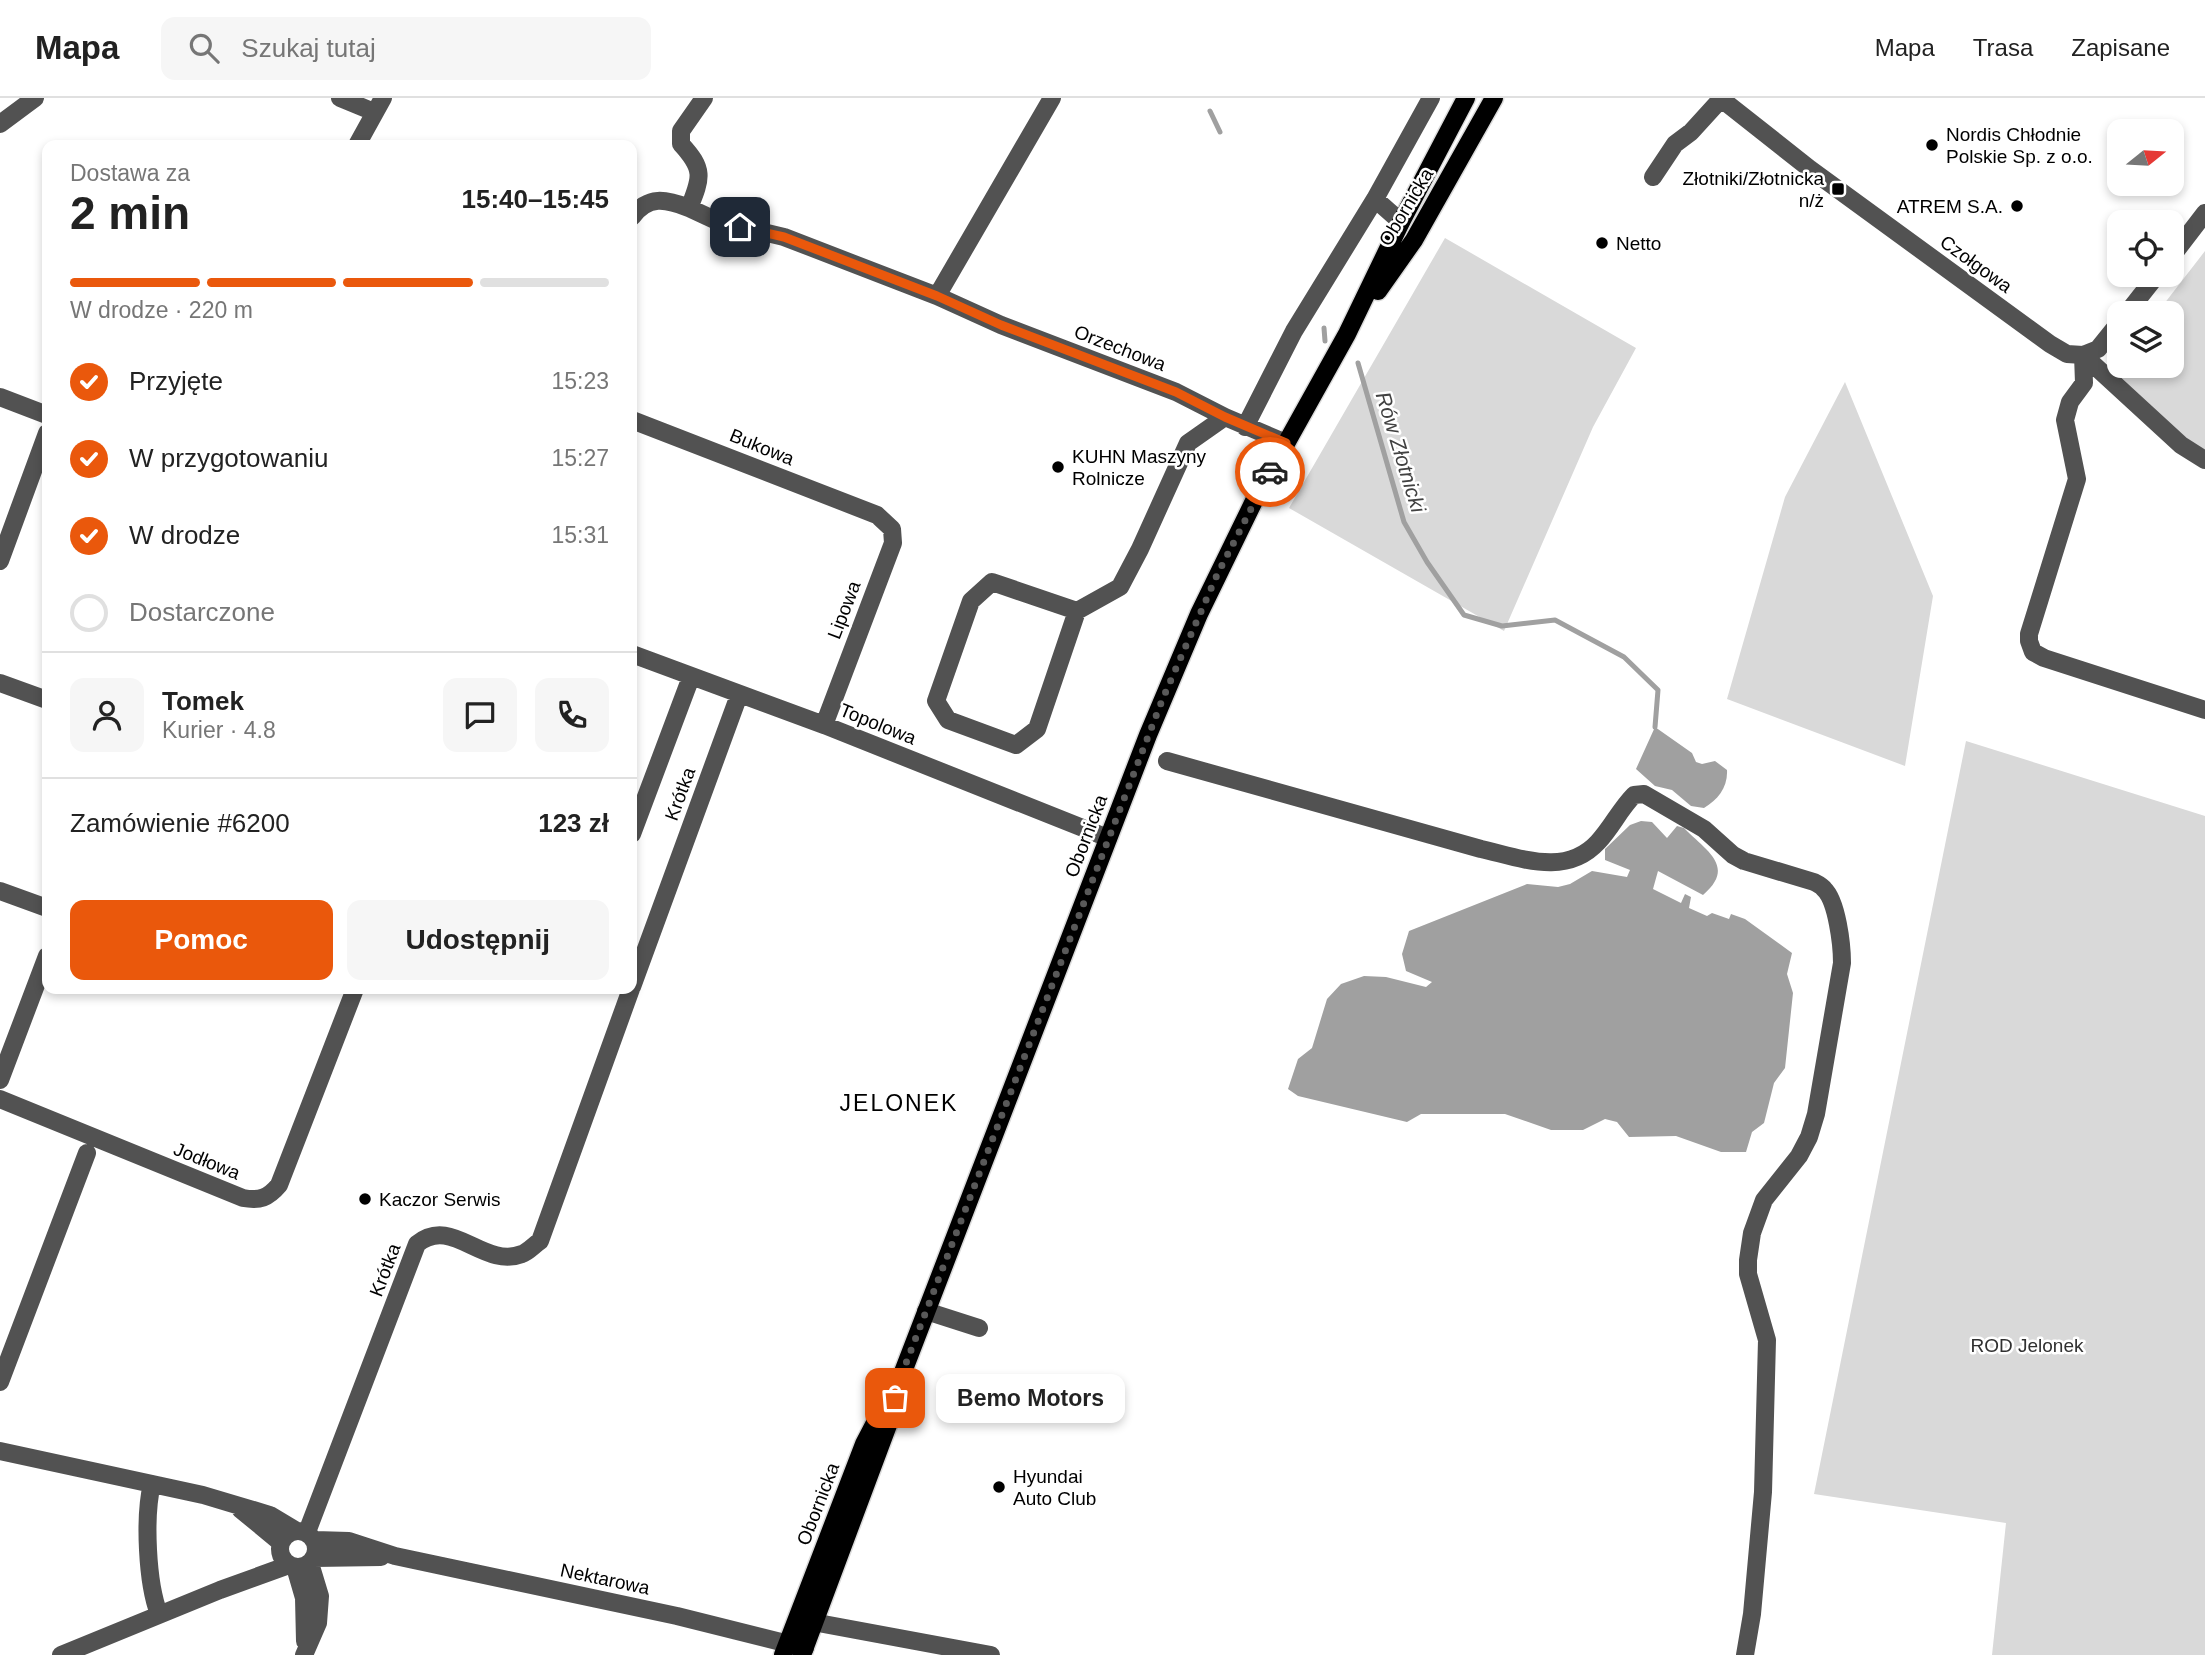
<!DOCTYPE html>
<html lang="pl">
<meta charset="utf-8">
<style>
:root{--surface:#fff;--page:#f6f6f6;--text:#222;--muted:#767676;--line:#e0e0e0;--accent:#ea580c}
body{margin:0;font-family:Arial,sans-serif;background:var(--page);color:var(--text);height:100vh;display:flex;flex-direction:column;font-size:26px;white-space:nowrap}
*{box-sizing:border-box;margin:0}
p{font-size:23px;color:var(--muted)}
.icon{flex:none;width:38px;height:38px;fill:none;stroke:currentColor;stroke-width:2;stroke-linecap:round;stroke-linejoin:round}
.map{position:relative;flex:1;overflow:hidden}
.sheet{position:absolute;left:42px;top:42px;width:595px;height:854px;display:flex;flex-direction:column;background:var(--surface);border-radius:14px;box-shadow:0 4px 10px #0003}
.sheet>*{flex:none}
.needle{width:46px;rotate:72deg}
.buttons{position:absolute;left:2107px;top:21px;display:grid;gap:14px}
.buttons a{display:grid;place-items:center;width:77px;height:77px;border-radius:14px;background:var(--surface);box-shadow:0 4px 10px #0003;font-size:35px}
.pin{position:absolute;display:grid;place-items:center;width:60px;height:60px;color:#fff;margin:-30px;border-radius:14px;box-shadow:0 4px 10px #0006}
.courier{position:absolute;display:grid;place-items:center;width:70px;height:70px;margin:-35px;border:5px solid #ea580c;border-radius:50%;background:#fff;color:#222;box-shadow:0 2px 9px #0007}
.bubble{position:absolute;height:49px;border-radius:14px;background:var(--surface);box-shadow:0 4px 10px #0003;font-size:23px;font-weight:700;line-height:49px;text-align:center}
.overview em{font-style:normal;font-weight:700}
.overview div{display:flex;flex-direction:column-reverse}
.overview{display:flex;align-items:center;justify-content:space-between;height:119px;padding:0 28px}
h1{font-size:46px;font-weight:700;line-height:52px}
.bar{display:grid;grid-template-columns:repeat(4,1fr);gap:10px 7px;align-content:center;height:84px;padding:0 28px}
.bar i{height:9px;border-radius:5px;background:var(--line)}
.bar .selected{background:var(--accent)}
.bar p{grid-column:span 4}
.line{display:flex;align-items:center;gap:18px;padding:0 28px;border-top:2px solid var(--line)}
.line div{flex:1}
.round{display:grid;place-items:center;flex:none;width:74px;height:74px;border-radius:14px;background:var(--page)}
ol{padding:0 28px;list-style:none}
li{display:flex;align-items:center;gap:21px;height:77px}
li p{margin-inline-start:auto}
li .icon{padding:7px;border-radius:50%;background:var(--accent);color:#fff;stroke-width:4}
li:last-child{color:var(--muted)}
li i{width:38px;height:38px;border:4px solid var(--line);border-radius:50%}
.button{display:flex;gap:14px;margin-top:auto;padding:14px 28px}
.button a{flex:1;height:80px;border-radius:14px;background:var(--accent);color:#fff;font-size:28px;font-weight:700;line-height:80px;text-align:center}
.button a+a{background:var(--page);color:var(--text)}
header{display:flex;align-items:center;gap:42px;box-sizing:border-box;height:98px;padding:0 35px;background:var(--surface);border-bottom:2px solid var(--line)}
header strong{font-size:33px}
nav{display:flex;gap:38px;margin-inline-start:auto;font-size:24px}
.search{width:490px;height:63px;background:var(--page);display:flex;align-items:center;gap:18px;box-sizing:border-box;padding:0 24px;border-radius:14px;color:var(--muted);font-size:26px}
.map>svg:first-child{display:block}
.green{fill:#d9d9d9}
.water{fill:#a0a0a0}
.lines{fill:none;stroke-linecap:round;stroke-linejoin:round}
.stream{stroke:#a0a0a0;stroke-width:5}
.major-casing{stroke:#dbdbdb;stroke-width:21}
.minor{stroke:#525252;stroke-width:18}
.major{stroke:#000;stroke-width:18}
.done{stroke:#595959;stroke-width:7;stroke-dasharray:0 12.6}
.route{stroke:#ea580c;stroke-width:9}
.poi-dot{fill:#000;stroke:#fff;stroke-width:2.5}
.labels{text-anchor:middle;dominant-baseline:central;stroke-width:5;stroke-linejoin:round;paint-order:stroke}
.poi-label{font-size:19px;fill:#000;stroke:#fff;text-anchor:start}
.street-label{font-size:19px;fill:#000;stroke:#fff}
.park-label{font-size:19px;fill:#303030;stroke:#fff}
.water-label{font-size:21px;font-style:italic;fill:#414141;stroke:#fff}
.quarter-label{font-size:23px;letter-spacing:2px;fill:#000;stroke:#fff}
</style>
<header>
<strong>Mapa</strong>
<div class="search"><svg class="icon" aria-label="search" viewBox="0 0 24 24"><circle cx="10" cy="10" r="6"/><path d="M15 15l6 6"/></svg>Szukaj tutaj</div>
<nav><a>Mapa</a><a>Trasa</a><a>Zapisane</a></nav>
</header>
<div class="map">
<svg width="2205" height="1557" viewBox="0 0 2205 1557">
<rect width="100%" height="100%" fill="#fff"/>
<path class="green" d="M 1445,140 L 1636,250 L 1593,329 L 1504,533 L 1289,410 Z
M 2205,153 L 2205,355 L 2118,284 C 2111,268 2111,258 2118,243 L 2119,268 L 2172,268 L 2172,215 L 2157,215 Z
M 1845,284 L 1933,498 L 1905,668 L 1727,601 L 1785,399 Z
M 1966,643 L 2205,718 L 2205,1557 L 1992,1557 L 2006,1425 L 1814,1396 Z"/>
<path class="water" d="M 1655,629 L 1692,655 L 1696,664 L 1702,666 L 1715,663 L 1727,672 C 1728,689 1718,702 1704,710 L 1691,708 L 1672,692 L 1655,688 L 1636,671 Z
M 1641,723 L 1652,724 L 1667,740 L 1677,728 L 1684,730 C 1705,752 1737,768 1703,797 L 1658,773 L 1653,791 L 1681,805 L 1685,796 L 1691,799 L 1689,810 L 1707,818 L 1712,815 L 1729,821 L 1731,816 L 1745,821 L 1792,855 L 1787,876 L 1793,895 L 1785,970 L 1774,985 L 1764,1025 L 1752,1034 L 1746,1054 L 1721,1054 L 1676,1038 L 1629,1039 L 1617,1024 L 1605,1021 L 1583,1032 L 1551,1032 L 1505,1016 L 1421,1016 L 1407,1024 L 1298,998 L 1288,991 L 1298,961 L 1312,950 L 1327,901 L 1341,886 L 1364,878 L 1386,879 L 1426,889 L 1432,884 L 1406,873 L 1402,856 L 1409,833 L 1527,786 L 1558,789 L 1570,786 L 1592,773 L 1627,779 L 1630,772 L 1605,762 L 1605,751 L 1630,727 Z"/>
<g class="lines">
<path class="stream" d="M 1210,13 L 1220,34
M 1324,230 L 1325,243
M 1358,265 L 1404,424 L 1427,464 L 1464,517 L 1502,528 L 1555,522 L 1624,559 L 1658,592 L 1655,629"/>
<g class="major-casing">
<path id="major" d="M 1378,193 L 1414,142 L 1494,0
M 783,1557 L 864,1346 L 889,1298
M 802,1557 L 888,1327 L 903,1274 L 1148,637 L 1199,516 L 1254,403 L 1347,236 L 1401,124 L 1466,0"/>
</g>
<path class="minor" d="M 340,0 L 374,14
M 1720,0 L 1810,71 L 2050,246 L 2067,256 L 2083,257 L 2181,347 L 2205,362
M 0,26 L 35,0
M 357,47 L 383,0
M 1653,79 L 1675,46 L 1691,34 L 1722,0
M 1375,101 L 1401,124
M 689,110 L 717,123 L 784,139 L 937,198 L 1001,227 L 1176,294 L 1225,319 L 1286,345
M 632,119 C 648,97 666,101 689,110 C 702,79 704,71 681,46 L 681,33 L 704,0
M 2172,158 L 2205,115
M 937,198 L 1052,0
M 2127,215 L 2157,177
M 2083,257 L 2084,285 L 2070,304 L 2065,322 L 2077,381 L 2029,536 L 2029,543 L 2033,554 L 2044,560 L 2205,612
M 2083,257 L 2098,251 L 2119,225
M 0,299 L 47,317
M 632,322 L 877,417 L 892,431 L 893,445 L 824,627
M 1245,329 L 1294,233 L 1375,101 L 1431,0
M 0,463 L 47,335
M 1077,513 L 992,484 L 971,503 L 936,603 L 948,622 L 1016,647 L 1037,631 L 1077,513 L 1120,489 L 1140,451 L 1188,345 L 1225,319
M 632,556 L 824,627 L 1108,740
M 0,585 L 47,602
M 1167,663 L 1481,751 C 1521,760 1566,779 1598,744 C 1612,729 1620,711 1634,697 L 1644,696 L 1704,731 L 1733,757 L 1744,763 L 1814,784 C 1818,786 1822,788 1824,791 C 1837,803 1842,847 1842,865 L 1816,1016 L 1809,1039 L 1799,1058 L 1764,1102 L 1752,1135 L 1748,1162 L 1748,1176 L 1767,1242 L 1763,1394 L 1752,1516 L 1745,1557
M 632,736 L 691,579
M 0,793 L 47,810
M 632,889 L 739,597
M 0,982 L 47,858
M 0,1001 L 243,1100 C 260,1103 268,1100 279,1087 L 355,891
M 926,1213 L 979,1230
M 0,1284 L 87,1055
M 0,1353 L 203,1397 L 270,1417 L 295,1432
M 152,1386 C 144,1419 147,1485 159,1516
M 240,1411 L 280,1444
M280 1451a18 18 0 1 1 36 0a18 18 0 1 1-36 0Z
M 307,1434 L 417,1146 C 452,1117 483,1171 522,1156 C 528,1154 534,1147 540,1143 L 631,891
M 315,1442 L 349,1443 L 395,1458 L 677,1518 L 805,1550
M 314,1460 L 381,1459
M 295,1469 L 304,1500 L 305,1543
M 802,1522 L 991,1557
M 61,1557 L 220,1492 L 289,1467
M 304,1557 L 318,1525 L 320,1498 L 310,1465"/>
<use href="#major" class="major"/>
</g>
<g class="lines">
<path class="done" d="M 895,1300 L 903,1273 L 1163,600 L 1217,477 L 1270,374"/>
<path class="route" d="M 740,129 L 784,139 L 937,198 L 1001,227 L 1176,294 L 1225,319 L 1286,345 L 1270,374"/>
</g>
<g class="poi-dot">
<circle cx="1932" cy="47" r="7"/>
<rect x="1831" y="84" width="14" height="14" rx="3.5"/>
<circle cx="2017" cy="108" r="7"/>
<circle cx="1602" cy="145" r="7"/>
<circle cx="1058" cy="369" r="7"/>
<circle cx="365" cy="1101" r="7"/>
<circle cx="999" cy="1389" r="7"/>
</g>
<g class="labels">
<g class="poi-label">
<text x="1946" y="36">Nordis Chłodnie<tspan x="1946" dy="22">Polskie Sp. z o.o.</tspan></text>
<text x="1824" y="80" text-anchor="end">Złotniki/Złotnicka<tspan x="1824" dy="22">n/ż</tspan></text>
<text x="2003" y="108" text-anchor="end">ATREM S.A.</text>
<text x="1616" y="145">Netto</text>
<text x="1072" y="358">KUHN Maszyny<tspan x="1072" dy="22">Rolnicze</tspan></text>
<text x="379" y="1101">Kaczor Serwis</text>
<text x="1013" y="1378">Hyundai<tspan x="1013" dy="22">Auto Club</tspan></text>
</g>
<g class="street-label">
<text transform="translate(1406 109) rotate(-59)">Obornicka</text>
<text transform="translate(1976 166) rotate(36)">Czołgowa</text>
<text transform="translate(1120 250) rotate(21)">Orzechowa</text>
<text transform="translate(762 349) rotate(22)">Bukowa</text>
<text transform="translate(844 512) rotate(-69)">Lipowa</text>
<text transform="translate(878 626) rotate(22)">Topolowa</text>
<text transform="translate(680 696) rotate(-70)">Krótka</text>
<text transform="translate(1086 738) rotate(-69)">Obornicka</text>
<text transform="translate(207 1063) rotate(22)">Jodłowa</text>
<text transform="translate(385 1172) rotate(-69)">Krótka</text>
<text transform="translate(818 1406) rotate(-69)">Obornicka</text>
<text transform="translate(605 1481) rotate(12)">Nektarowa</text>
</g>
<g class="park-label">
<text x="2027" y="1247">ROD Jelonek</text>
</g>
<g class="water-label">
<text transform="translate(1401 354) rotate(73)">Rów Złotnicki</text>
</g>
<g class="quarter-label">
<text x="899" y="1005">JELONEK</text>
</g>
</g>
</svg>
<div class="buttons">
<a><svg class="needle" viewBox="-14 -14 28 28"><path d="M0-13l5 13h-10z" fill="#e53935"/><path d="M0 13l5-13h-10z" fill="#767676"/></svg></a>
<a><svg class="icon" aria-label="locate" viewBox="0 0 24 24"><circle cx="12" cy="12" r="6"/><path d="M12 2v4M12 18v4M2 12h4M18 12h4"/></svg></a>
<a><svg class="icon" aria-label="layers" viewBox="0 0 24 24"><path d="M12 4l9 5-9 5-9-5zM3 14l9 5 9-5"/></svg></a>
</div>
<div class="pin" style="left:895px;top:1300px;background:#ea580c"><svg class="icon" aria-label="bag" viewBox="0 0 24 24"><path d="M5 8h14l-1 12H6zM9 8a3 3 0 0 1 6 0"/></svg></div>
<div class="pin" style="left:740px;top:129px;background:#1f2937"><svg class="icon" aria-label="home" viewBox="0 0 24 24"><path d="M3 11l9-7 9 7M6 9v11h12V9"/></svg></div>
<div class="courier" style="left:1270px;top:374px"><svg class="icon" aria-label="car" viewBox="0 0 24 24"><path d="M5 17H2v-5l4-1 3-4h7l3 4 3 1v5h-3M9 17h6M6 11h13"/><circle cx="7" cy="17" r="2"/><circle cx="17" cy="17" r="2"/></svg></div>
<div class="bubble" style="left:936px;top:1276px;width:189px">Bemo Motors</div>
<section class="sheet">
<div class="overview"><div><h1>2 min</h1><p>Dostawa za</p></div><em>15:40–15:45</em></div>
<div class="bar"><i class="selected"></i><i class="selected"></i><i class="selected"></i><i></i><p>W drodze · 220 m</p></div>
<ol>
<li><svg class="icon" aria-label="check" viewBox="0 0 24 24"><path d="M5 12l5 5 9-10"/></svg>Przyjęte<p>15:23</p></li>
<li><svg class="icon" aria-label="check" viewBox="0 0 24 24"><path d="M5 12l5 5 9-10"/></svg>W przygotowaniu<p>15:27</p></li>
<li><svg class="icon" aria-label="check" viewBox="0 0 24 24"><path d="M5 12l5 5 9-10"/></svg>W drodze<p>15:31</p></li>
<li><i></i>Dostarczone</li>
</ol>
<div class="line" style="height:126px"><a class="round"><svg class="icon" aria-label="person" viewBox="0 0 24 24"><circle cx="12" cy="8" r="4"/><path d="M4 21q1-7 8-7t8 7"/></svg></a><div><b>Tomek</b><p>Kurier · 4.8</p></div><a class="round"><svg class="icon" aria-label="chat" viewBox="0 0 24 24"><path d="M4 5h16v11H9l-5 4z"/></svg></a><a class="round"><svg class="icon" aria-label="phone" viewBox="0 0 24 24"><path d="M5 4h4l2 5-3 2q2 4 5 5l2-3 5 2v4C11 20 4 13 5 4z"/></svg></a></div>
<div class="line" style="height:91px"><div>Zamówienie #6200</div><b>123 zł</b></div>
<div class="button"><a>Pomoc</a><a>Udostępnij</a></div>
</section>
</div>
